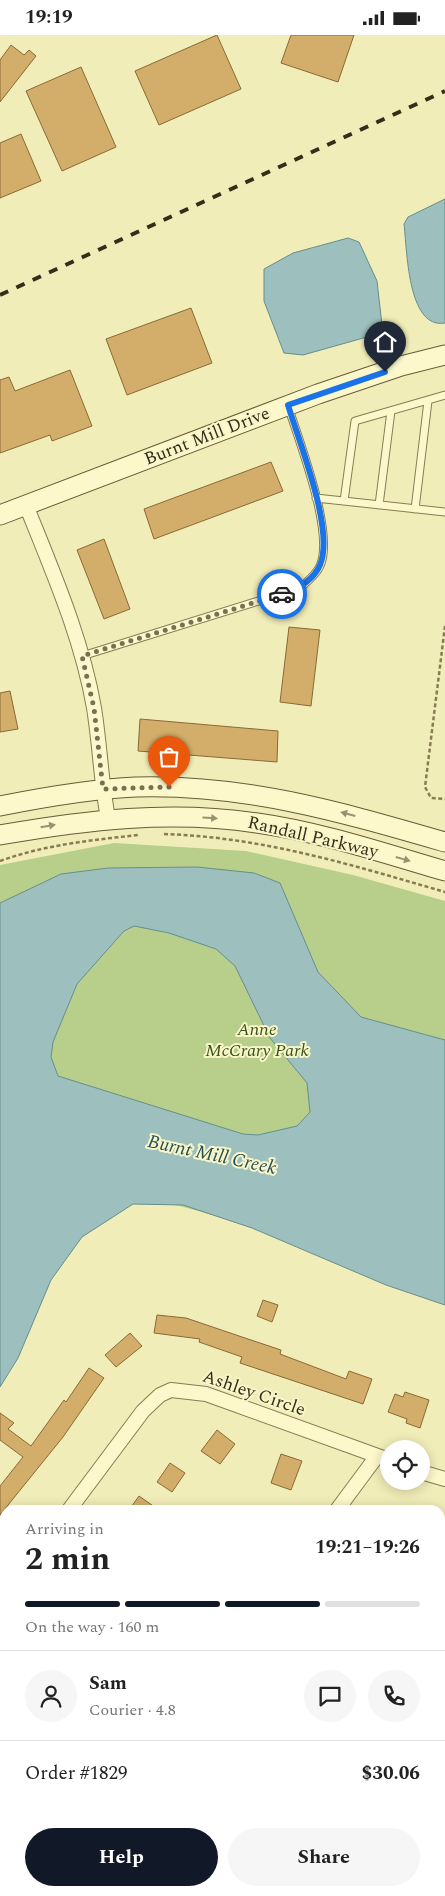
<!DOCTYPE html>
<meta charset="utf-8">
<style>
:root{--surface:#fff;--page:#f6f6f6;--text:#222;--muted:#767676;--line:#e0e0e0;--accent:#111827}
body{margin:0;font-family:Spectral,serif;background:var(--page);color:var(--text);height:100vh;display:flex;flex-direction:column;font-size:19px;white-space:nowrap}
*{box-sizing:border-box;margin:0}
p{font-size:16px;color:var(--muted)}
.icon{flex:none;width:28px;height:28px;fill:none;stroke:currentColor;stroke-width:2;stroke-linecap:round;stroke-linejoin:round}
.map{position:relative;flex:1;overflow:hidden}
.side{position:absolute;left:0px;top:1470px;width:445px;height:391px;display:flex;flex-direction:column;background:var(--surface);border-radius:15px 15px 0 0;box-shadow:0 2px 12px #0003}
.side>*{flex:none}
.buttons{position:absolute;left:380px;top:1405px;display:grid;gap:10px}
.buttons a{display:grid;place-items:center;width:50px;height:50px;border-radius:50%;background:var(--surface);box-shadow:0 2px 12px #0003;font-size:25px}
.pin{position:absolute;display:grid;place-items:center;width:42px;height:42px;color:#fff;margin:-51px -21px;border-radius:50% 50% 50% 0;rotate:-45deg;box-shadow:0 0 5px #0007}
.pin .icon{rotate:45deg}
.courier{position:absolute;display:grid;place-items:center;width:50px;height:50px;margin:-25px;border:4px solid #1a73e8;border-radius:50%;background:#fff;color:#222;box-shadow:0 1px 6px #0007}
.overview em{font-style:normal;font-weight:700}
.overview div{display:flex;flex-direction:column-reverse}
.overview{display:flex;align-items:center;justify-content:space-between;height:85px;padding:0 25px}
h1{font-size:32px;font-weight:700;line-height:38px}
.bar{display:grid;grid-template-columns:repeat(4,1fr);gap:8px 5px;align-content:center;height:60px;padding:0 25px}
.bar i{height:6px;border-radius:4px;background:var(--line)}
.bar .on{background:var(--accent)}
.bar p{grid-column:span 4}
.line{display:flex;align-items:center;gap:12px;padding:0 25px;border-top:1px solid var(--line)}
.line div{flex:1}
.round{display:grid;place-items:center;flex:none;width:52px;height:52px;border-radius:26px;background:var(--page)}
.action{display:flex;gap:10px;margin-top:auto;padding:10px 25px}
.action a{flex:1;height:58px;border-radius:30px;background:var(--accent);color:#fff;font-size:20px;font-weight:700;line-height:58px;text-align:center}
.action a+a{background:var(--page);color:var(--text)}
.status{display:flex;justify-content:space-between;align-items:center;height:35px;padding:0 25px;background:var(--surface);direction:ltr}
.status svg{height:14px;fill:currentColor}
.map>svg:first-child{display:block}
.green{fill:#b8cf8c}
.water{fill:#9dc0be;stroke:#658e8d;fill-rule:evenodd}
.building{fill:#d3ae6a;stroke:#896a36}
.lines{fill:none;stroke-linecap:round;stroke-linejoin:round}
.lane-casing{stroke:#887b52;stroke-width:9}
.street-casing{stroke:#887b52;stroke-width:16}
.secondary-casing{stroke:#695b36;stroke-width:21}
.path{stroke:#887b52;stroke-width:2.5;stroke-dasharray:4 2.5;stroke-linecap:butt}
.lane{stroke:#fcf8cb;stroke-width:7}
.street{stroke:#fcf8cb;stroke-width:14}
.secondary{stroke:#fcf8cb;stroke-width:19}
.rail{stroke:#352d19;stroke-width:4;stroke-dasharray:9 9;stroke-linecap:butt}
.oneway{fill:#989272}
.done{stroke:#777051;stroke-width:5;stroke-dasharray:0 9}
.route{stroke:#1a73e8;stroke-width:6}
.labels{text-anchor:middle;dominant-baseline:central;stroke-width:4;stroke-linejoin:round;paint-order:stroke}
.street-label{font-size:18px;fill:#352d19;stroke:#f8f5c8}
.park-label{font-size:18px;font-style:italic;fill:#39531d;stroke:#f8f5c8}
.water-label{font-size:19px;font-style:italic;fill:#264f57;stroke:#f8f5c8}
</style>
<div class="status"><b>19:19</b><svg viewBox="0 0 49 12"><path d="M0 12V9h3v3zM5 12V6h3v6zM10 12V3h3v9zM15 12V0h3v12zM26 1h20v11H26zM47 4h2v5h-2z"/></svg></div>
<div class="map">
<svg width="445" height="1861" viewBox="0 0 445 1861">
<rect width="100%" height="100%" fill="#f1edb8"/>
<path class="green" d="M 114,808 L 246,816 L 353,840 L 445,866 L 445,1242 L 0,1123 L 0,830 Z"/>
<path class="water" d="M 445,164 L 445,288 C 407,295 407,212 404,189 L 408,182 Z
M 348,203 L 359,207 L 377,246 L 382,290 L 374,300 L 303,320 L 284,318 L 264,266 L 264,234 L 293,218 Z
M 197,832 L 254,838 L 280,848 L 318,937 L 361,982 L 445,1005 L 445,1270 L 386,1250 L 252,1193 L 183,1170 L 133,1169 L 82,1202 L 51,1245 L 18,1323 L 0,1352 L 0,868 L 61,839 L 108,833 ZM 134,891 L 169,898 L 216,914 L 235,931 L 270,1003 L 307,1048 L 310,1077 L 297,1091 L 258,1100 L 243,1099 L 58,1041 L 51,1022 L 53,1007 L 77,949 L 124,896 Z"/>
<path class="building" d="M 217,0 L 241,54 L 159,90 L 135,36 Z
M 291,0 L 354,0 L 338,47 L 281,28 Z
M 11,10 L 24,20 L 29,15 L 36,21 L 0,67 L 0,25 Z
M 81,32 L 116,112 L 62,136 L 26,56 Z
M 21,99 L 41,146 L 0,163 L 0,108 Z
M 191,273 L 212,328 L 127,360 L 106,304 Z
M 70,335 L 92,391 L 52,406 L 50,400 L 0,418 L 0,345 L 9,342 L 15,356 Z
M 271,427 L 283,456 L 154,504 L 144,474 Z
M 104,504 L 130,574 L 104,584 L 77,515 Z
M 289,592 L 320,595 L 311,671 L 280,667 Z
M 10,656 L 18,694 L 0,697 L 0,658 Z
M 140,684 L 278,696 L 277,727 L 138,716 Z
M 263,1265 L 278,1270 L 272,1287 L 257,1281 Z
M 157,1280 L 186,1283 L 248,1304 L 281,1315 L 280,1319 L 346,1344 L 349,1336 L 372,1344 L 363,1369 L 240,1328 L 242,1322 L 199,1307 L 200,1304 L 154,1298 Z
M 130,1298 L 142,1311 L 116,1332 L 105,1320 Z
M 89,1333 L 104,1343 L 63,1402 L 0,1480 L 0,1451 L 23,1422 L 0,1405 L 0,1378 L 14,1388 L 8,1394 L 31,1411 L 64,1365 L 66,1367 Z
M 405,1357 L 429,1365 L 420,1393 L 406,1388 L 407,1384 L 388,1377 L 395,1359 L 403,1362 Z
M 217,1395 L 235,1409 L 220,1429 L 201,1416 Z
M 281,1419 L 302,1426 L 291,1455 L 271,1448 Z
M 170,1428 L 185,1438 L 172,1457 L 157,1447 Z
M 139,1461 L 159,1475 L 129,1475 Z"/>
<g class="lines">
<g class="lane-casing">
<path id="lane" d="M 316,463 L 445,477
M 344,466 L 355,386 L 445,360
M 379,470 L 391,376
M 415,474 L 428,366
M 82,621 L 300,553 C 307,547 316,540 320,531 C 335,498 299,406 288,371
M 0,1753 L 5,1746"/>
</g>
<g class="street-casing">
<path id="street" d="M 26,470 C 52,535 82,603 94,673 C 100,710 101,747 108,783
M 421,1437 L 445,1444
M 69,1475 L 143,1376 L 160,1360 L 171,1355 L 206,1359 L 389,1425
M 337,1475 L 377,1421
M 0,1569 L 5,1562
M 440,1723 L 445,1706
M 0,1833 L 5,1837
M 33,1856 L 40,1861
M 53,1861 L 56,1856
M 401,1861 L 402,1856"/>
</g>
<g class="secondary-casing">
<path id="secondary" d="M 0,480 L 318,359 L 401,331 L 445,320
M 0,771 C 45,762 90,754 136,752 C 246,749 341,777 445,807
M 0,800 C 86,785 170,775 257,788 C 321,797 383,818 445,836"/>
</g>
<path class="path" d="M 445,591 L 425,752 L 431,763 L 445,764
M 164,799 C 262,802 352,830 445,857
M 0,826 C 44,810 92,805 138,800"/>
<use href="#lane" class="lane"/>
<use href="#street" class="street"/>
<use href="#secondary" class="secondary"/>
<path class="rail" d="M 0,260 L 445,56"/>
</g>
<defs><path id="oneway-solid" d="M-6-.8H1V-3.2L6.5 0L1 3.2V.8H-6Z" transform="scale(1.25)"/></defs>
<g class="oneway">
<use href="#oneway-solid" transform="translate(348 779) rotate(-165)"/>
<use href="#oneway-solid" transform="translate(210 783) rotate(4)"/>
<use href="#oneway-solid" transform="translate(48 791) rotate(-10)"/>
<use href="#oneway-solid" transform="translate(403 824) rotate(16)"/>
</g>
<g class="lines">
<path class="done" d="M 169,752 L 103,754 L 94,673 L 82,621 L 282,559"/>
<path class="route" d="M 282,559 C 298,554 313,546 320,530 C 335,495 299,407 288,370 L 385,337"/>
</g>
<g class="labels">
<g class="street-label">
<text transform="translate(207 401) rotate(-21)">Burnt Mill Drive</text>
<text transform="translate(313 802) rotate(13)">Randall Parkway</text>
<text transform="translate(254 1358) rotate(19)">Ashley Circle</text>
</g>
<g class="park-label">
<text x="257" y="994">Anne<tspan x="257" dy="21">McCrary Park</tspan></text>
</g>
<g class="water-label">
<text transform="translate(212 1120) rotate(12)">Burnt Mill Creek</text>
</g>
</g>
</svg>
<div class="buttons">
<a><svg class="icon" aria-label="locate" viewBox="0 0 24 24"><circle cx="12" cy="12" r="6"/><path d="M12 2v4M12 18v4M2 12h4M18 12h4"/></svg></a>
</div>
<div class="pin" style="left:169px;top:752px;background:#ea580c"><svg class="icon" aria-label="bag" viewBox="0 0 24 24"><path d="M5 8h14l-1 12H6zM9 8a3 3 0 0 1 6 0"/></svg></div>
<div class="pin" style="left:385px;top:337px;background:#1f2937"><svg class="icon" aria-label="home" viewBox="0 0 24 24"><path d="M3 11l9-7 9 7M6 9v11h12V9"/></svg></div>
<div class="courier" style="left:282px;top:559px"><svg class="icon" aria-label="car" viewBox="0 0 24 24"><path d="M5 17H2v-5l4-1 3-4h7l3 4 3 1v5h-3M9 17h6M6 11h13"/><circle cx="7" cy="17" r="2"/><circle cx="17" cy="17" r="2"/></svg></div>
<section class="side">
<div class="overview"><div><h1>2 min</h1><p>Arriving in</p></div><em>19:21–19:26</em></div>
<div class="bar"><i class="on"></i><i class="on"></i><i class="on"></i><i></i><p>On the way · 160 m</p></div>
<div class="line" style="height:90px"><a class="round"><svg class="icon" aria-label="person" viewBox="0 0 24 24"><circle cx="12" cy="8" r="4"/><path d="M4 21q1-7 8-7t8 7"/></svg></a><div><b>Sam</b><p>Courier · 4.8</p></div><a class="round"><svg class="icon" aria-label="chat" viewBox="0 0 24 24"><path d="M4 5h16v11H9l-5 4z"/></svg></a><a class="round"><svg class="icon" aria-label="phone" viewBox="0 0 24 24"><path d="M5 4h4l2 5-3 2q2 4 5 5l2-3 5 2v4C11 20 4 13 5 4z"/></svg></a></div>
<div class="line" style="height:65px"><div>Order #1829</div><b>$30.06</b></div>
<div class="action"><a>Help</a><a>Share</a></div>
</section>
</div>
